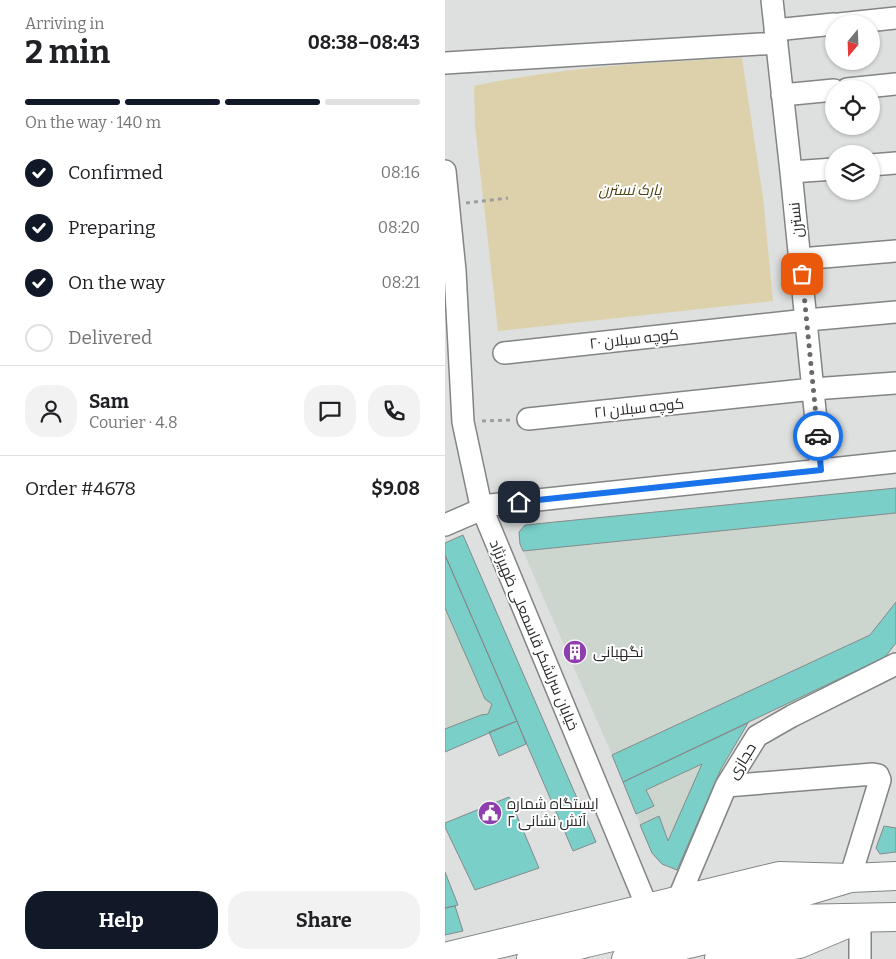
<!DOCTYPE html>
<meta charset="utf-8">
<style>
:root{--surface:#fff;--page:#f2f2f2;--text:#202124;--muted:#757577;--line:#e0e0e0;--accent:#111827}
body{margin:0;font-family:Bitter,Cairo,serif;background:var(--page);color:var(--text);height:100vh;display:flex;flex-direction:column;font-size:19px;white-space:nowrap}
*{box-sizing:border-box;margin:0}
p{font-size:16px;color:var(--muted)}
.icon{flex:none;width:28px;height:28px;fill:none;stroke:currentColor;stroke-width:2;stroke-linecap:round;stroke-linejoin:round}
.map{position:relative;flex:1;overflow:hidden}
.details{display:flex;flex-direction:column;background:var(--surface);width:445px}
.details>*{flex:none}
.needle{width:32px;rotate:199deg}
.buttons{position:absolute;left:380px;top:15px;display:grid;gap:10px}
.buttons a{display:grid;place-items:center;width:55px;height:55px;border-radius:50%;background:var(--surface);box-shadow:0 1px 4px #0004;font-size:25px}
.pin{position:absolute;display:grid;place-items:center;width:42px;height:42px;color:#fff;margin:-21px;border-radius:10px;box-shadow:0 2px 8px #0006}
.courier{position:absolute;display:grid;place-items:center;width:50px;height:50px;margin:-25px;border:4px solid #1a73e8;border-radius:50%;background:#fff;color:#222;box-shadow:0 1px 6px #0007}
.head em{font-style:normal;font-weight:700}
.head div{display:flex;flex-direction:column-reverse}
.head{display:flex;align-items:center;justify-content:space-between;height:85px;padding:0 25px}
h1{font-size:32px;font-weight:700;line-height:38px}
.bar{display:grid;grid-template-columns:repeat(4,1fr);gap:8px 5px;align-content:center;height:60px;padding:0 25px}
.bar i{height:6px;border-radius:4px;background:var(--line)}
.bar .selected{background:var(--accent)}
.bar p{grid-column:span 4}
.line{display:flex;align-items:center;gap:12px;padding:0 25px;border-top:1px solid var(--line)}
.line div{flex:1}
.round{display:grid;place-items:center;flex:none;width:52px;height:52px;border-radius:20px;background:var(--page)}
ol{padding:0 25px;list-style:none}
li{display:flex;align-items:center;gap:15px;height:55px}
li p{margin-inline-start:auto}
li .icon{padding:5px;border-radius:50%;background:var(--accent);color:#fff;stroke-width:4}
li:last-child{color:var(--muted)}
li i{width:28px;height:28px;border:2px solid var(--line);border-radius:50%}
.button{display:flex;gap:10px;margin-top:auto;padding:10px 25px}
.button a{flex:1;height:58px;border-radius:20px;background:var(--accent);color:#fff;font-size:20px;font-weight:700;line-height:58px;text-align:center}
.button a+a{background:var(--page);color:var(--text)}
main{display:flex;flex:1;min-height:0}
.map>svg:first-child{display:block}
.built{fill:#ccd6cf}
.green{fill:#dcd1aa}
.building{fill:#7acfc9;stroke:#868a8a}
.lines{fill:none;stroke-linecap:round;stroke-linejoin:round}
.minor-casing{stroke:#828584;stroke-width:24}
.major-casing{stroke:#828584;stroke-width:30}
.path{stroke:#9c9f9d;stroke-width:3;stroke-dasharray:4 4;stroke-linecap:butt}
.minor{stroke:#fff;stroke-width:21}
.major{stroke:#fff;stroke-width:28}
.done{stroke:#686a69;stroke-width:5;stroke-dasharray:0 9}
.route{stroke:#1a73e8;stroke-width:6}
.labels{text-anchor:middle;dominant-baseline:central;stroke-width:4;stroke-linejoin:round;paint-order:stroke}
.park-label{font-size:15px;font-style:italic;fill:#4e4210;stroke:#fff}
.street-label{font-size:15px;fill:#292a2a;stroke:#fff}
.poi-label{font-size:15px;fill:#292a2a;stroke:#fff;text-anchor:start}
</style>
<main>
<section class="details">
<div class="head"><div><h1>2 min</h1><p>Arriving in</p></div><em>08:38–08:43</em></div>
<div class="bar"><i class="selected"></i><i class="selected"></i><i class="selected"></i><i></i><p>On the way · 140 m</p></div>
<ol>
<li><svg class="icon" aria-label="check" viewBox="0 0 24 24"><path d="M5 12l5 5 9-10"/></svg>Confirmed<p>08:16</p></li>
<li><svg class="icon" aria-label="check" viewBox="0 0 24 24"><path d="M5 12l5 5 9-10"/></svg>Preparing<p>08:20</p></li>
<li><svg class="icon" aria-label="check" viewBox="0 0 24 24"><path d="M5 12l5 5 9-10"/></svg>On the way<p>08:21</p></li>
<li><i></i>Delivered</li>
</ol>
<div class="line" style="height:90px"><a class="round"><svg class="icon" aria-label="person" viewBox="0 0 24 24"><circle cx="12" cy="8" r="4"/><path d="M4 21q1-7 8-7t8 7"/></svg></a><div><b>Sam</b><p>Courier · 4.8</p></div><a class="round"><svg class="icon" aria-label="chat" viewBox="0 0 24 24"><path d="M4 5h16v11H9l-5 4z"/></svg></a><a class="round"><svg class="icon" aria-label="phone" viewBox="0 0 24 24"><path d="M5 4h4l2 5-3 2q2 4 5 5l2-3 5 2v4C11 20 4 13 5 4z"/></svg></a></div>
<div class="line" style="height:65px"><div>Order #4678</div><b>$9.08</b></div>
<div class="button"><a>Help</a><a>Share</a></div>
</section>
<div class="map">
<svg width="451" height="959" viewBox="0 0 451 959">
<rect width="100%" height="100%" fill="#dde0de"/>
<path class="built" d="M 451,488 L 451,643 L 440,657 L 303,723 L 276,769 L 232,870 L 217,864 L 207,853 L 191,814 L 167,755 L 75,544 L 74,533 L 80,525 Z
M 0,555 L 72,721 L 0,752 Z"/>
<path class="green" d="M 297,58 L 318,197 L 328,301 L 53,331 L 30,126 L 29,86 C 117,67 207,62 297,58 Z"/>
<path class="building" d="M 451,488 L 451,513 L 78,551 L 75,544 L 74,532 L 80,525 Z
M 18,535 L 151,842 L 128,851 L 0,555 L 0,543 Z
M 0,555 L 72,721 L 0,752 L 0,729 L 36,715 L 43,714 L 47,704 L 40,699 L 0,608 Z
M 451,602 L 451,643 L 440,657 L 178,782 L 167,755 L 425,635 Z
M 133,642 L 139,655 L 126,661 L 120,648 Z
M 72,721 L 81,744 L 54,756 L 44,732 Z
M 303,723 L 276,769 L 232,870 L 217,864 L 207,853 L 195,825 L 214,816 L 223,841 L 257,764 L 201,790 L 209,806 L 191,814 L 178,782 Z
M 64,797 L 94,868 L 30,890 L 0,827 L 0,823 Z
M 439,826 L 451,828 L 451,852 L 435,854 L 431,848 Z
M 0,872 L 13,905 L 0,908 Z
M 10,906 L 18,931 L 0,935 L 0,908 Z"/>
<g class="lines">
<g class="minor-casing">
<path id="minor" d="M 327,0 L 346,172 L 376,470
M 394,24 L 451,18
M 330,30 L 389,24
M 0,63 L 332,43
M 402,89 L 451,84
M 337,95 L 389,90
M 426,165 L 451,163
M 0,171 L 10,271 L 18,422 L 36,506 L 203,909
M 346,172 L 389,169
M 355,259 L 451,251
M 59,353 L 362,320 L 451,312
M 83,419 L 368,389 L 451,383
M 36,506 L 451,462
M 0,525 L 37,509
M 281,786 L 428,774 L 433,775 L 435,780 L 405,878
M 232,902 L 281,786 L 312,736 L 347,716 L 451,664
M 415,959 L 415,918"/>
</g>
<g class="major-casing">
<path id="major" d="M 0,957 L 334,876 L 405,878
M 86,959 L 141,943 L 341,897 L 405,878 L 451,876
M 181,959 L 347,919 L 451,917
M 274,959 L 354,944 L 404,923"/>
</g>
<path class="path" d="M 21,203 L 63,198
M 37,421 L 65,420"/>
<use href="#minor" class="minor"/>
<use href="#major" class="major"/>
</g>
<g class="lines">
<path class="done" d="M 357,274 L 373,436"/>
<path class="route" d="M 74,502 L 376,470 L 373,436"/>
</g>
<defs>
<g id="building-disc" transform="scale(1.25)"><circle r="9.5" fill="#8f3eae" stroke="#fff"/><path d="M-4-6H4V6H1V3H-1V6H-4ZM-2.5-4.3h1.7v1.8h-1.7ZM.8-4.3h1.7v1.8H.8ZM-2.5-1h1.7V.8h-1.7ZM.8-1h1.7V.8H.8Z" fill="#fff"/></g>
<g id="civic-disc" transform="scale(1.25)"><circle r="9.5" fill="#8f3eae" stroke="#fff"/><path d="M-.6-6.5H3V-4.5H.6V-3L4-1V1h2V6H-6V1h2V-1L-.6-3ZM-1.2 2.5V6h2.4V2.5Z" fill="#fff"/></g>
</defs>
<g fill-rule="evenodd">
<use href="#building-disc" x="130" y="652"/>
<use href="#civic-disc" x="45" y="813"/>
</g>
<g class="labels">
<g class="park-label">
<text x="185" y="190">پارک نسترن</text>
</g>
<g class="street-label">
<text transform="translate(351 220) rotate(-96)">نسترن</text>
<text transform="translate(189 339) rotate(-6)">کوچه سبلان ۲۰</text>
<text transform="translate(194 408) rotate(-6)">کوچه سبلان ۲۱</text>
<text transform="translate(89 635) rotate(67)">خیابان سرلشکر قاسمعلی ظهیرنژاد</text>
<text transform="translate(297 761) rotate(-58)">حجازی</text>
</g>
<g class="poi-label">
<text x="148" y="652">نگهبانی</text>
<text x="62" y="804">ایستگاه شماره<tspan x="62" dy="17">۲ آتش نشانی</tspan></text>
</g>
</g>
</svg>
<div class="buttons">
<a><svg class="needle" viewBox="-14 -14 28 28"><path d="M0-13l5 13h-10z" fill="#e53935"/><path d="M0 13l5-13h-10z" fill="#757577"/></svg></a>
<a><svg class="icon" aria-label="locate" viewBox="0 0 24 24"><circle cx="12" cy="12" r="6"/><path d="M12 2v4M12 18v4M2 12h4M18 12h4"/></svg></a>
<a><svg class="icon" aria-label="layers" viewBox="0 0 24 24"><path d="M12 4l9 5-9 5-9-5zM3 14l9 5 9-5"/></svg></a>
</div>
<div class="pin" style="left:357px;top:274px;background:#ea580c"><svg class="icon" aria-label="bag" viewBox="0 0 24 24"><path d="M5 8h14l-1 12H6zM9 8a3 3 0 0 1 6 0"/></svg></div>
<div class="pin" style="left:74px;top:502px;background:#1f2937"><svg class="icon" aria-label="home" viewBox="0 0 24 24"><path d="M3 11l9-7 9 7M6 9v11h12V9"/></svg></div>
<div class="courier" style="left:373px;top:436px"><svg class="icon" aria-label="car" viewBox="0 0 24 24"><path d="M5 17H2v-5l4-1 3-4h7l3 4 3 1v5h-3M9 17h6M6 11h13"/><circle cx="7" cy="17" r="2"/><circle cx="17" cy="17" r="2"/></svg></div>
</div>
</main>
